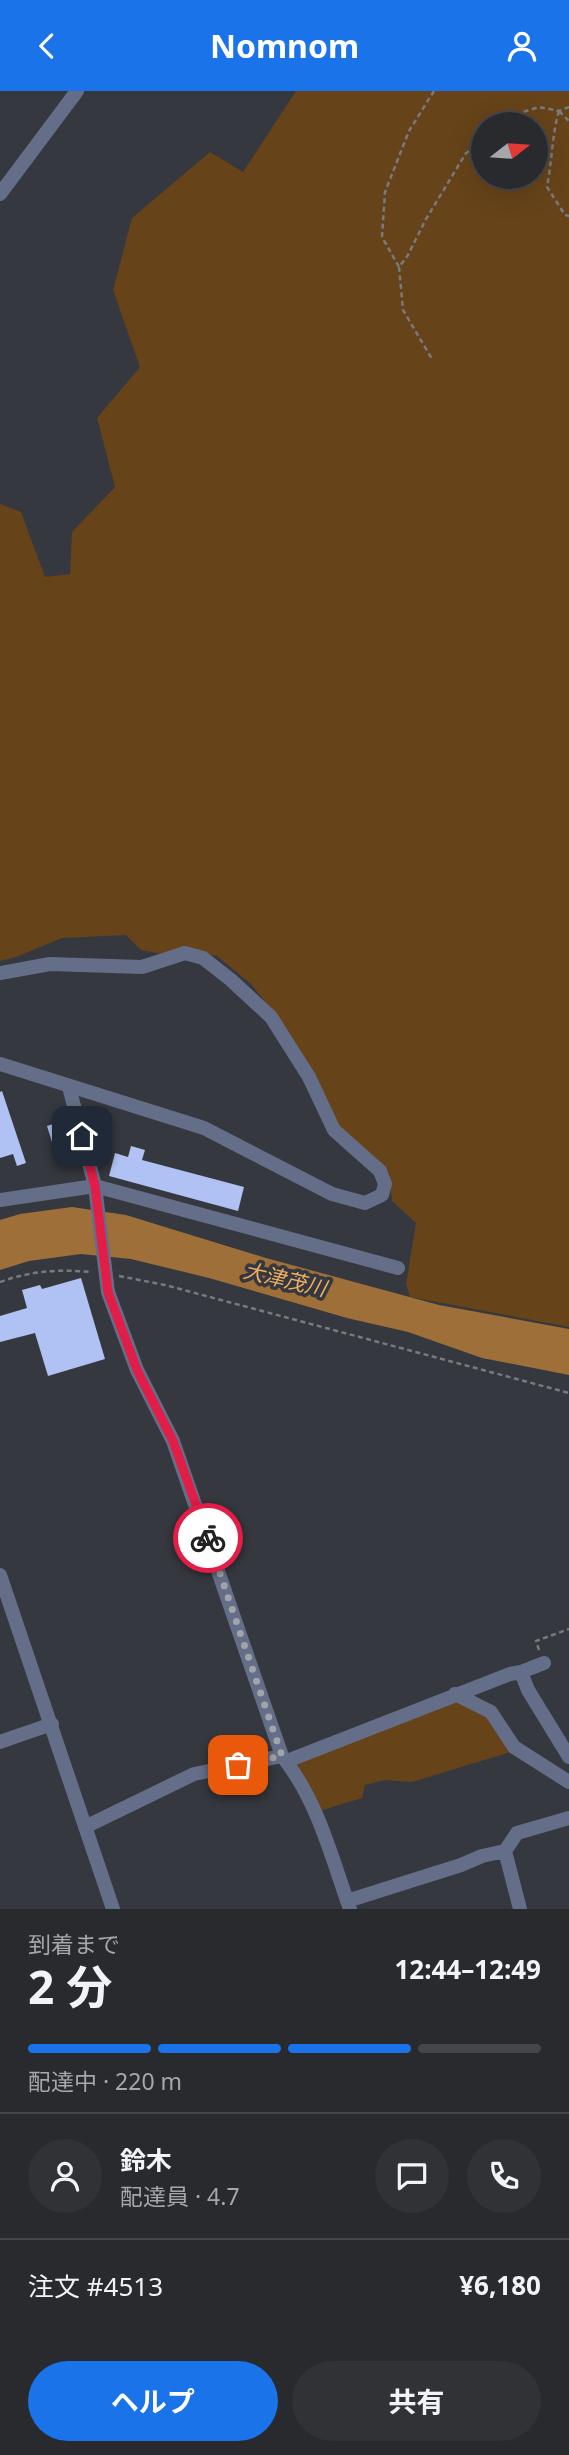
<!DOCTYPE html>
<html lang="ja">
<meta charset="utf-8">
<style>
:root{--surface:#282a2e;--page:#303236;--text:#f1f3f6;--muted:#a5a7aa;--line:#44464a;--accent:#1a73e8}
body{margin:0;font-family:"Noto Sans","Noto Sans JP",sans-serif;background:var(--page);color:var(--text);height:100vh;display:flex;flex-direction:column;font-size:26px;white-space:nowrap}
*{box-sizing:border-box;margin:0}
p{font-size:23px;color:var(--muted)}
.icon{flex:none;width:38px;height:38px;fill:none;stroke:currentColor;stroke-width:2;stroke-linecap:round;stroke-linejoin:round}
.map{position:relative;height:1818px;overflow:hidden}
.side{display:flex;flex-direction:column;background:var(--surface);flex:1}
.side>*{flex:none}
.needle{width:46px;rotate:73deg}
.controls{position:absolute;left:471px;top:21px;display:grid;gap:14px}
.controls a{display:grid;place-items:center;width:77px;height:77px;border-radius:50%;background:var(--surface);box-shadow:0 7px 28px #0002,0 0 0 2px var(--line);font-size:35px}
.pin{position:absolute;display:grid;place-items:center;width:60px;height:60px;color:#fff;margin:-30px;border-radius:14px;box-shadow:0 4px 10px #0006}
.courier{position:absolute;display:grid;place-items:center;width:70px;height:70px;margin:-35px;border:5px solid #e11d48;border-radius:50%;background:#fff;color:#222;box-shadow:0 2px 9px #0007}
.summary em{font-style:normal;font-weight:700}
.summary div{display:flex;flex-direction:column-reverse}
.summary{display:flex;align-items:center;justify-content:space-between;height:119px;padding:0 28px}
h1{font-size:46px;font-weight:700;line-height:52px}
.bar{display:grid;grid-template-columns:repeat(4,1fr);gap:10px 7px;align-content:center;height:84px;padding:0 28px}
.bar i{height:9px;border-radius:5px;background:var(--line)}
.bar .selected{background:var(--accent)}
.bar p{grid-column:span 4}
.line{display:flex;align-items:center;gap:18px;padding:0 28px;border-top:2px solid var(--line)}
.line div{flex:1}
.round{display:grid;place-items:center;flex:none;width:74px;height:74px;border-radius:37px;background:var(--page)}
.button{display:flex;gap:14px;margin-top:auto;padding:14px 28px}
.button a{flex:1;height:80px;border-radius:42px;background:var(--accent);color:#fff;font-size:28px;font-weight:700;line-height:80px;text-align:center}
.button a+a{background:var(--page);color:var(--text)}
header{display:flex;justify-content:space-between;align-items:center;height:91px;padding:0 28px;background:var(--accent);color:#fff;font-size:32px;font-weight:700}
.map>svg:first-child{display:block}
.green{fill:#664319;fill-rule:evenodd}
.water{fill:#9e6f39}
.building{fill:#b0c2f4}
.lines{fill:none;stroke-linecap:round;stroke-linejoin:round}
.path{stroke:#777a7f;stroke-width:2.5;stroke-dasharray:5 3.5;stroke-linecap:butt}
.minor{stroke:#656e88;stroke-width:14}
.done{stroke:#a2a4a9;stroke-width:7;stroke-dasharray:0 12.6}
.route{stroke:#e11d48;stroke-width:9}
.labels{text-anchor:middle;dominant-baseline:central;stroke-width:7;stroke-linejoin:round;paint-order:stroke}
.water-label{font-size:21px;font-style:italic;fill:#f2af62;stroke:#35383e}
</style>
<header><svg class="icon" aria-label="back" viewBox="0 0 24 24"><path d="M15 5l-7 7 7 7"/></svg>Nomnom<svg class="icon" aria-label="person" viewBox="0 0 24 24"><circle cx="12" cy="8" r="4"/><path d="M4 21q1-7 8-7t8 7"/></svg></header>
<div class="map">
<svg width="569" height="1818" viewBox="0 0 569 1818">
<rect width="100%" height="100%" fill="#35383e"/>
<path class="green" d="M 296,0 L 569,0 L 569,1236 L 410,1206 L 406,1193 L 416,1132 L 392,1110 L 389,1082 L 342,1039 L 288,940 L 251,893 L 217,865 L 192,861 L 184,867 L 141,859 L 126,844 L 62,847 L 16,866 L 0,870 L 0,413 L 21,421 L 45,486 L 70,483 L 72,441 L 115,396 L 97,327 L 140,276 L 113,199 L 132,127 L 210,61 L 243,81 ZM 483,33 L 536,33 L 536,86 L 483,86 Z
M 460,1607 L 485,1620 L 514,1660 L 412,1691 L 384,1689 L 365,1694 L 362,1707 L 319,1720 L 296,1671 Z"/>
<path class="water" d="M 72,1116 L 126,1124 L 266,1167 L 439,1214 L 569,1238 L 569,1284 L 482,1267 L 408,1241 L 347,1227 L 209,1187 L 131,1168 L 81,1163 L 29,1170 L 0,1179 L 0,1129 L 20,1123 Z"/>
<path class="building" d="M 2,1000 L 26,1072 L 17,1075 L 13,1063 L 0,1067 L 0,1001 Z
M 63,1030 L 72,1058 L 56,1064 L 47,1035 Z
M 131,1055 L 145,1059 L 142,1069 L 244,1096 L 238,1120 L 109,1085 L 115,1062 L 128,1066 Z
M 81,1187 L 105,1268 L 48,1285 L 35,1242 L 0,1251 L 0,1225 L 27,1217 L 22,1199 L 40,1194 L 42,1198 Z"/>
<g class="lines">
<path class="path" d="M 434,0 L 409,40 L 385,101 L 382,146 L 399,176 L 408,164 L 426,128 L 466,62 L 483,53
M 559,20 C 552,43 552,71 547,96 L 565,124 L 569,125
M 559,20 L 569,30
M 503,33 L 507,26 L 539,16 L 559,20 L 569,16
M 399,176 L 403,219 L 432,268
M 119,1185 L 165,1194 L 569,1302
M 0,1191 C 30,1180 59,1178 91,1181
M 539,1559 L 536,1550 L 569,1538"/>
<path class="minor" d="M 0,103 L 77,0
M 0,882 L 50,873 L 142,876 L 185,862 L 203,867 L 231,889 L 271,926 L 309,986 L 334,1039 L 380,1080 L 385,1093 L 382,1104 L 365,1112 L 332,1103 L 204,1037 L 0,973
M 69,996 L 95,1095 L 108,1201 L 137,1279 L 173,1350 L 282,1665 C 318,1710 331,1765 350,1818
M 0,1109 L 95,1095 L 398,1177
M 0,1484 L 113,1818
M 521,1581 L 544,1572
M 455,1603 L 491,1621 L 514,1656 L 569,1691
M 0,1651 L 52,1633
M 287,1670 L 510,1583 L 521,1581 L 528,1599 L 569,1666
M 85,1736 L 194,1683 L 282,1665
M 347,1810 L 461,1774 L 482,1765 L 505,1760
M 520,1818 L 505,1760 L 517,1742 L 569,1727"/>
</g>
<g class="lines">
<path class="done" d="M 208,1447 L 282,1665 L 238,1674"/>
<path class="route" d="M 82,1045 L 95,1095 L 108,1201 L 137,1279 L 173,1350 L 208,1447"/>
</g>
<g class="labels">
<g class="water-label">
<text transform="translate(285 1188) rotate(13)">大津茂川</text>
</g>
</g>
</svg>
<div class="controls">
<a><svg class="needle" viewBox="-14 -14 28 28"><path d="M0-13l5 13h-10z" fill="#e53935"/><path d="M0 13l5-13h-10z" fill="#a5a7aa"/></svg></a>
</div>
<div class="pin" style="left:238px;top:1674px;background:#ea580c"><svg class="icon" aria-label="bag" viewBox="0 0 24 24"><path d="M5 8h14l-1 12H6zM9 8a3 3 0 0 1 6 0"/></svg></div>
<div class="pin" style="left:82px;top:1045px;background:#1f2937"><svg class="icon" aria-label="home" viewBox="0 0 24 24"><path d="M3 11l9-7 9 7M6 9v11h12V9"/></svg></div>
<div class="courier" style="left:208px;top:1447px"><svg class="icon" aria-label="bike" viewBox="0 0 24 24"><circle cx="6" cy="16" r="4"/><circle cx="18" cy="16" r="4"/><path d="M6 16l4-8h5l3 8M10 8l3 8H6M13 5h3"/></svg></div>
</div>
<section class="side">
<div class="summary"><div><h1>2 分</h1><p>到着まで</p></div><em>12:44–12:49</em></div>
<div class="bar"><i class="selected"></i><i class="selected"></i><i class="selected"></i><i></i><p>配達中 · 220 m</p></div>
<div class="line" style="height:126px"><a class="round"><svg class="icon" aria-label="person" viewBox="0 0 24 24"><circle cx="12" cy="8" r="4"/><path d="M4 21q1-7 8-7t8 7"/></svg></a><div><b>鈴木</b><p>配達員 · 4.7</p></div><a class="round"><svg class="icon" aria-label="chat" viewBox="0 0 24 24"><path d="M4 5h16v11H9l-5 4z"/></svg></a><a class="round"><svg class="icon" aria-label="phone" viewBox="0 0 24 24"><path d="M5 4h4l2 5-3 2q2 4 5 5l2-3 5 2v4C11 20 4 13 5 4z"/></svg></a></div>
<div class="line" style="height:91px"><div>注文 #4513</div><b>¥6,180</b></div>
<div class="button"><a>ヘルプ</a><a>共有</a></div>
</section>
